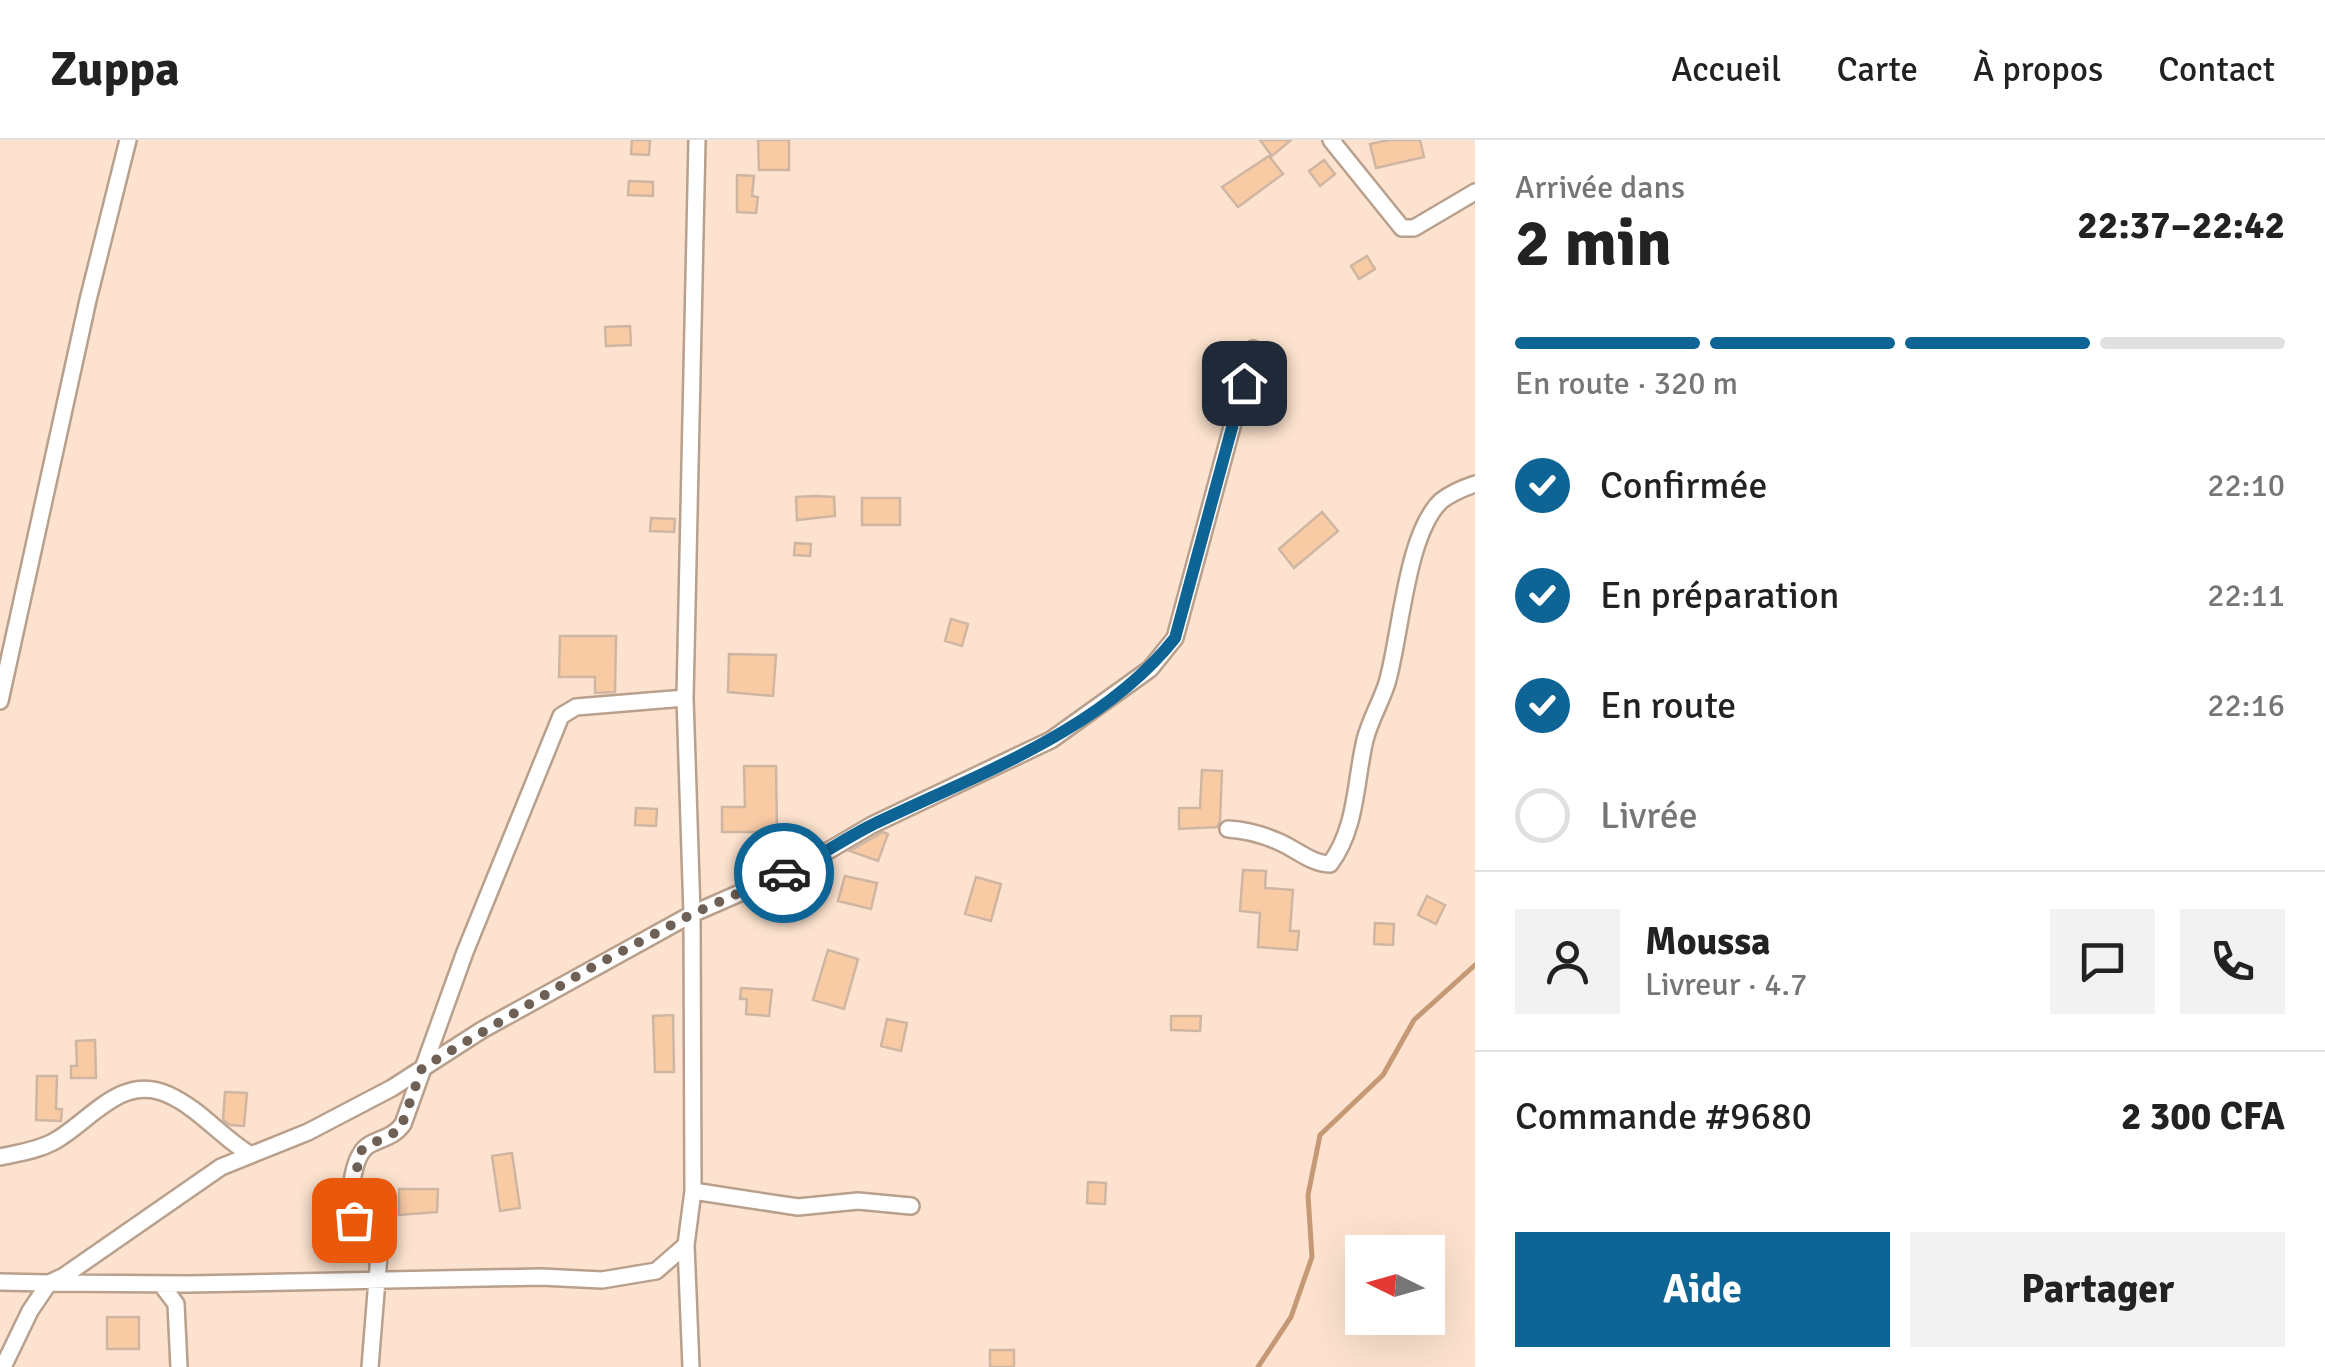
<!DOCTYPE html>
<html lang="fr">
<meta charset="utf-8">
<style>
:root{--surface:#fff;--page:#f2f2f2;--text:#222;--muted:#767676;--line:#e0e0e0;--accent:#0d6495}
body{margin:0;font-family:Signika,sans-serif;background:var(--page);color:var(--text);height:100vh;display:flex;flex-direction:column;font-size:38px;white-space:nowrap}
*{box-sizing:border-box;margin:0}
p{font-size:32px;color:var(--muted)}
.icon{flex:none;width:55px;height:55px;fill:none;stroke:currentColor;stroke-width:2;stroke-linecap:round;stroke-linejoin:round}
.map{position:relative;flex:1;overflow:hidden}
.details{display:flex;flex-direction:column;background:var(--surface);width:850px}
.details>*{flex:none}
.needle{width:65px;rotate:275deg}
.buttons{position:absolute;left:1345px;top:1095px;display:grid;gap:20px}
.buttons a{display:grid;place-items:center;width:100px;height:100px;border-radius:0px;background:var(--surface);box-shadow:0 10px 40px #0002;font-size:50px}
.pin{position:absolute;display:grid;place-items:center;width:85px;height:85px;color:#fff;margin:-42px;border-radius:20px;box-shadow:0 5px 15px #0006}
.courier{position:absolute;display:grid;place-items:center;width:100px;height:100px;margin:-50px;border:8px solid #0d6495;border-radius:50%;background:#fff;color:#222;box-shadow:0 2px 12px #0007}
.head em{font-style:normal;font-weight:700}
.head div{display:flex;flex-direction:column-reverse}
.head{display:flex;align-items:center;justify-content:space-between;height:170px;padding:0 40px}
h1{font-size:65px;font-weight:700;line-height:75px}
.bar{display:grid;grid-template-columns:repeat(4,1fr);gap:15px 10px;align-content:center;height:120px;padding:0 40px}
.bar i{height:12px;border-radius:8px;background:var(--line)}
.bar .selected{background:var(--accent)}
.bar p{grid-column:span 4}
.line{display:flex;align-items:center;gap:25px;padding:0 40px;border-top:2px solid var(--line)}
.line div{flex:1}
.round{display:grid;place-items:center;flex:none;width:105px;height:105px;border-radius:0px;background:var(--page)}
ol{padding:0 40px;list-style:none}
li{display:flex;align-items:center;gap:30px;height:110px}
li p{margin-inline-start:auto}
li .icon{padding:10px;border-radius:50%;background:var(--accent);color:#fff;stroke-width:4}
li:last-child{color:var(--muted)}
li i{width:55px;height:55px;border:5px solid var(--line);border-radius:50%}
.primary-button{display:flex;gap:20px;margin-top:auto;padding:20px 40px}
.primary-button a{flex:1;height:115px;border-radius:0px;background:var(--accent);color:#fff;font-size:40px;font-weight:700;line-height:115px;text-align:center}
.primary-button a+a{background:var(--page);color:var(--text)}
header{display:flex;align-items:center;gap:60px;box-sizing:border-box;height:140px;padding:0 50px;background:var(--surface);border-bottom:2px solid var(--line)}
header strong{font-size:48px}
nav{display:flex;gap:55px;margin-inline-start:auto;font-size:35px}
main{display:flex;flex:1;min-height:0}
.map>svg:first-child{display:block}
.lines{fill:none;stroke-linecap:round;stroke-linejoin:round}
.stream{stroke:#c59975;stroke-width:5}
.building{fill:#f9cba5;stroke:#cfb6a2;stroke-width:2.5}
.minor-casing{stroke:#b8a08c;stroke-width:20}
.minor{stroke:#fff;stroke-width:15}
.done{stroke:#6f6055;stroke-width:10;stroke-dasharray:0 18}
.route{stroke:#0d6495;stroke-width:12}
</style>
<header>
<strong>Zuppa</strong>
<nav><a>Accueil</a><a>Carte</a><a>À propos</a><a>Contact</a></nav>
</header>
<main>
<div class="map">
<svg width="1475" height="1227" viewBox="0 0 1475 1227">
<rect width="100%" height="100%" fill="#fde3cf"/>
<g class="lines">
<path class="stream" d="M 1258,1227 L 1291,1177 L 1312,1117 L 1308,1055 L 1320,995 L 1383,935 L 1414,880 L 1475,825"/>
</g>
<path class="building" d="M 632,0 L 650,0 L 649,15 L 631,14 Z
M 758,0 L 789,0 L 789,30 L 759,30 Z
M 1260,0 L 1291,0 L 1272,16 Z
M 1389,0 L 1420,0 L 1424,17 L 1376,28 L 1370,4 Z
M 1269,16 L 1283,34 L 1238,67 L 1222,47 Z
M 1324,20 L 1335,34 L 1320,46 L 1309,31 Z
M 737,35 L 754,36 L 752,56 L 758,57 L 756,73 L 737,72 Z
M 629,41 L 653,42 L 653,56 L 628,55 Z
M 1367,116 L 1375,129 L 1359,139 L 1351,126 Z
M 630,186 L 631,205 L 606,206 L 605,187 Z
M 815,356 L 834,357 L 835,376 L 797,380 L 796,357 Z
M 862,358 L 900,358 L 900,385 L 862,385 Z
M 1322,372 L 1338,391 L 1294,428 L 1279,409 Z
M 651,378 L 675,379 L 674,392 L 650,391 Z
M 795,403 L 811,404 L 810,416 L 794,415 Z
M 951,479 L 968,484 L 962,506 L 945,501 Z
M 560,496 L 616,496 L 615,552 L 595,553 L 595,537 L 559,537 Z
M 729,514 L 776,515 L 773,556 L 728,552 Z
M 744,626 L 776,626 L 777,692 L 722,692 L 722,667 L 745,667 Z
M 1202,630 L 1222,631 L 1220,681 L 1217,687 L 1179,689 L 1179,668 L 1200,668 Z
M 636,668 L 657,669 L 656,686 L 635,685 Z
M 883,692 L 888,694 L 878,721 L 850,711 Z
M 1243,730 L 1266,731 L 1265,748 L 1293,750 L 1290,791 L 1299,791 L 1297,810 L 1258,807 L 1260,773 L 1240,771 Z
M 845,736 L 877,743 L 871,769 L 838,761 Z
M 976,737 L 1001,744 L 991,781 L 965,774 Z
M 798,740 L 793,781 L 768,778 L 772,751 Z
M 1427,756 L 1445,765 L 1436,784 L 1418,775 Z
M 1375,783 L 1394,784 L 1393,805 L 1374,804 Z
M 828,810 L 858,819 L 844,869 L 813,860 Z
M 741,848 L 772,850 L 769,876 L 746,874 L 747,859 L 740,859 Z
M 673,875 L 674,932 L 655,932 L 653,876 Z
M 1171,876 L 1201,876 L 1200,891 L 1171,890 Z
M 887,879 L 907,883 L 901,911 L 881,906 Z
M 95,900 L 96,938 L 71,938 L 71,926 L 77,926 L 76,901 Z
M 37,936 L 57,936 L 56,969 L 62,969 L 61,981 L 36,980 Z
M 225,952 L 247,953 L 244,986 L 230,985 L 223,980 Z
M 512,1013 L 520,1068 L 500,1071 L 492,1016 Z
M 1088,1042 L 1106,1043 L 1105,1064 L 1087,1063 Z
M 399,1049 L 438,1049 L 437,1072 L 399,1075 Z
M 107,1177 L 139,1177 L 139,1209 L 107,1209 Z
M 990,1210 L 1014,1210 L 1014,1227 L 990,1227 Z"/>
<g class="lines">
<g class="minor-casing">
<path id="minor" d="M 1331,0 L 1402,88 L 1414,88 L 1475,52
M 0,561 L 88,160 L 128,0
M 1228,689 C 1245,690 1261,694 1277,701 C 1295,708 1311,724 1330,724 C 1357,688 1355,642 1365,600 C 1370,580 1381,562 1387,543 C 1401,495 1406,394 1441,361 C 1451,353 1463,348 1475,344
M 0,1017 C 18,1013 36,1011 53,1002 C 89,983 121,932 169,955 C 200,969 222,998 251,1015
M 693,1051 L 798,1067 L 858,1061 L 911,1066
M 0,1142 L 49,1143 L 64,1136 L 221,1027 L 308,992 L 392,948 L 482,890 L 692,774 L 804,725 L 872,685 L 1051,600 L 1150,529 L 1175,498 L 1253,209
M 161,1144 L 176,1164 L 179,1227
M 3,1227 L 30,1171 L 49,1143 L 189,1144 L 541,1137 L 602,1140 L 656,1131 L 686,1105
M 370,1227 L 379,1115 L 373,1098 L 351,1074 C 349,1056 352,1015 369,1005 C 381,998 394,997 403,984 L 465,812 L 561,576 L 576,567 L 685,558
M 691,1227 L 686,1105 L 693,1051 L 692,774 L 685,558 L 697,0"/>
</g>
<use href="#minor" class="minor"/>
</g>
<g class="lines">
<path class="done" d="M 354,1080 L 350,1067 L 360,1012 L 365,1007 L 400,990 L 422,928 L 587,830 L 692,774 L 784,733"/>
<path class="route" d="M 784,733 C 817,719 846,697 878,682 C 981,633 1102,590 1175,498 L 1244,243"/>
</g>
</svg>
<div class="buttons">
<a><svg class="needle" viewBox="-14 -14 28 28"><path d="M0-13l5 13h-10z" fill="#e53935"/><path d="M0 13l5-13h-10z" fill="#767676"/></svg></a>
</div>
<div class="pin" style="left:354px;top:1080px;background:#ea580c"><svg class="icon" aria-label="bag" viewBox="0 0 24 24"><path d="M5 8h14l-1 12H6zM9 8a3 3 0 0 1 6 0"/></svg></div>
<div class="pin" style="left:1244px;top:243px;background:#1f2937"><svg class="icon" aria-label="home" viewBox="0 0 24 24"><path d="M3 11l9-7 9 7M6 9v11h12V9"/></svg></div>
<div class="courier" style="left:784px;top:733px"><svg class="icon" aria-label="car" viewBox="0 0 24 24"><path d="M5 17H2v-5l4-1 3-4h7l3 4 3 1v5h-3M9 17h6M6 11h13"/><circle cx="7" cy="17" r="2"/><circle cx="17" cy="17" r="2"/></svg></div>
</div>
<section class="details">
<div class="head"><div><h1>2 min</h1><p>Arrivée dans</p></div><em>22:37–22:42</em></div>
<div class="bar"><i class="selected"></i><i class="selected"></i><i class="selected"></i><i></i><p>En route · 320 m</p></div>
<ol>
<li><svg class="icon" aria-label="check" viewBox="0 0 24 24"><path d="M5 12l5 5 9-10"/></svg>Confirmée<p>22:10</p></li>
<li><svg class="icon" aria-label="check" viewBox="0 0 24 24"><path d="M5 12l5 5 9-10"/></svg>En préparation<p>22:11</p></li>
<li><svg class="icon" aria-label="check" viewBox="0 0 24 24"><path d="M5 12l5 5 9-10"/></svg>En route<p>22:16</p></li>
<li><i></i>Livrée</li>
</ol>
<div class="line" style="height:180px"><a class="round"><svg class="icon" aria-label="person" viewBox="0 0 24 24"><circle cx="12" cy="8" r="4"/><path d="M4 21q1-7 8-7t8 7"/></svg></a><div><b>Moussa</b><p>Livreur · 4.7</p></div><a class="round"><svg class="icon" aria-label="chat" viewBox="0 0 24 24"><path d="M4 5h16v11H9l-5 4z"/></svg></a><a class="round"><svg class="icon" aria-label="phone" viewBox="0 0 24 24"><path d="M5 4h4l2 5-3 2q2 4 5 5l2-3 5 2v4C11 20 4 13 5 4z"/></svg></a></div>
<div class="line" style="height:130px"><div>Commande #9680</div><b>2 300 CFA</b></div>
<div class="primary-button"><a>Aide</a><a>Partager</a></div>
</section>
</main>
